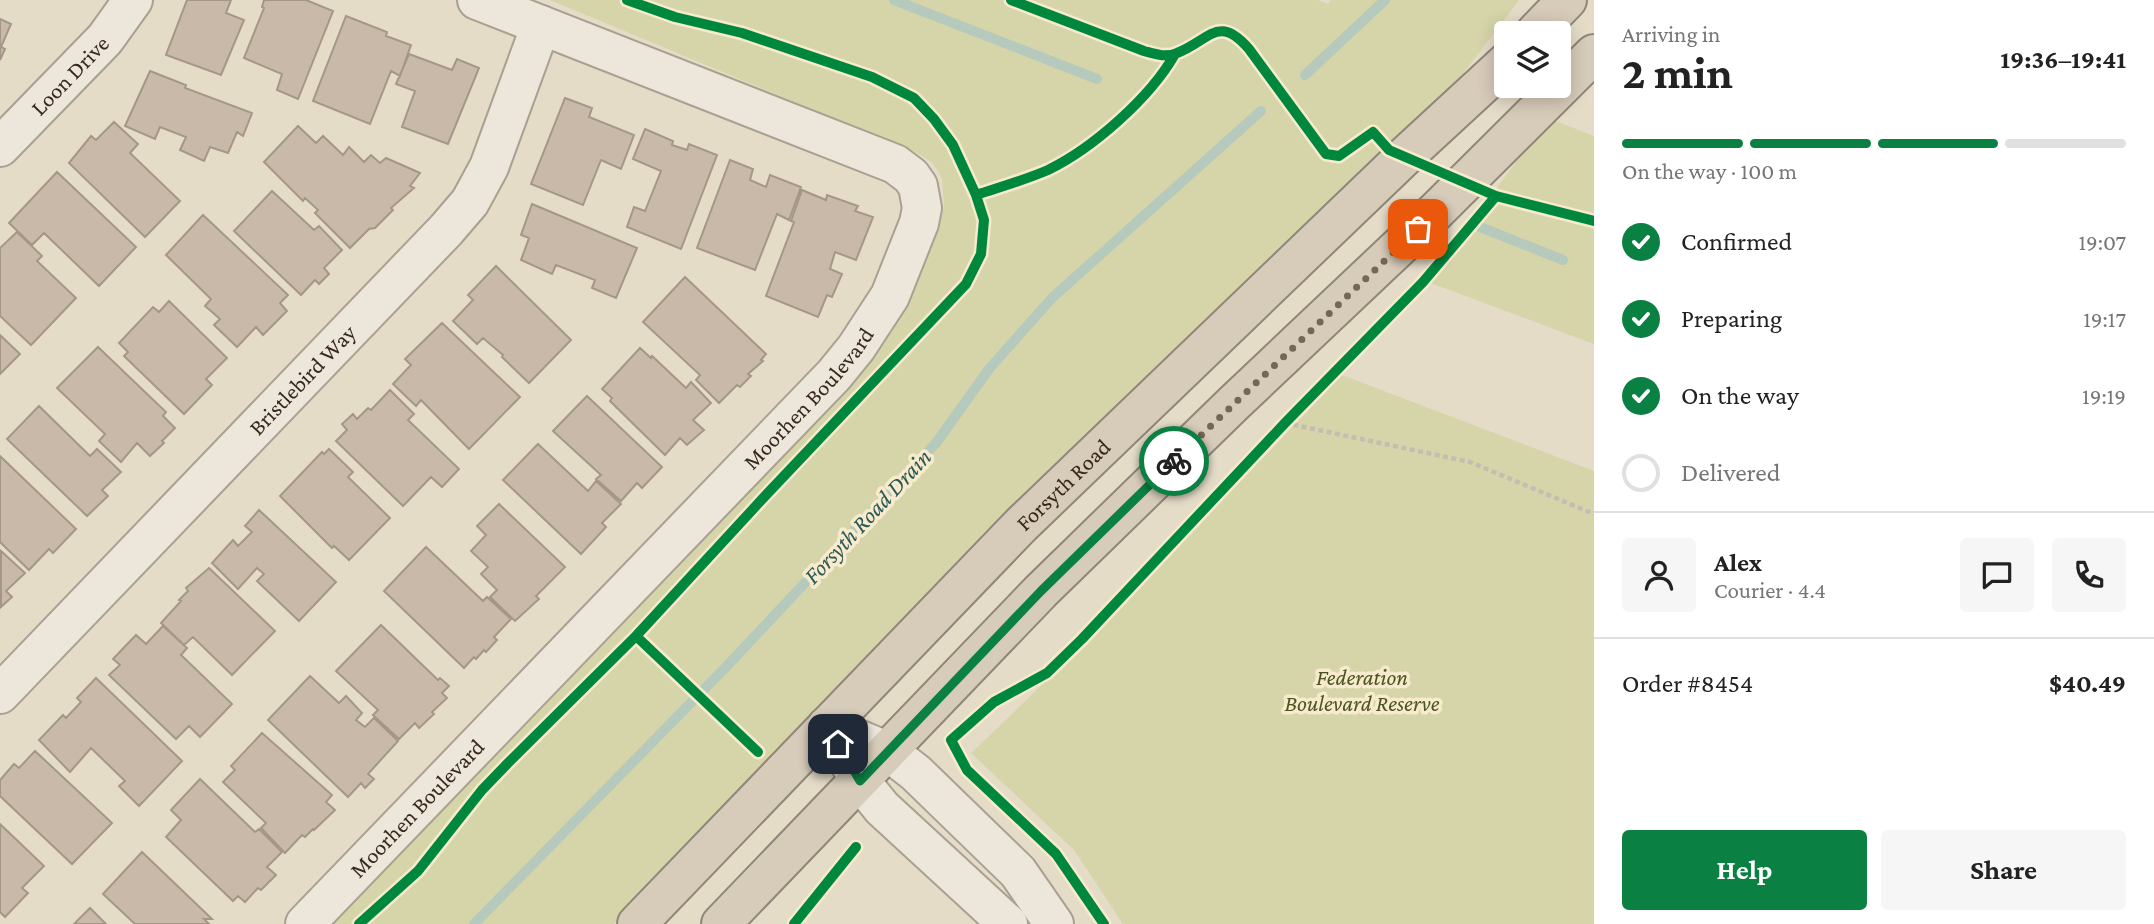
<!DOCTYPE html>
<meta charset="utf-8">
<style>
:root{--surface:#fff;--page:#f6f6f6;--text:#222;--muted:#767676;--line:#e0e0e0;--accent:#0b8043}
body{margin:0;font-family:"Crimson Pro",serif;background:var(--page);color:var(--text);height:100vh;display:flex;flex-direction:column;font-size:26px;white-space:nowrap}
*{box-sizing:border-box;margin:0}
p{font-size:23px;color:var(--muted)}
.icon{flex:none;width:38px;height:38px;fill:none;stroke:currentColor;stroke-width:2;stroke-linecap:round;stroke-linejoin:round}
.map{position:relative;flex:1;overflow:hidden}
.details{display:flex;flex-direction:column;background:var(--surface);width:560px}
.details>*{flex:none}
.fabs{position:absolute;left:1494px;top:21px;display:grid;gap:14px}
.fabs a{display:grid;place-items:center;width:77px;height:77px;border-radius:7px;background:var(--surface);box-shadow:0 4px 18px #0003;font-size:35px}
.pin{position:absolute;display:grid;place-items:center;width:60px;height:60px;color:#fff;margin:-30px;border-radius:14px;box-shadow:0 4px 10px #0006}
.courier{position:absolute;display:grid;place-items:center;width:70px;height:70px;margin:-35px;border:5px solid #0b8043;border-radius:50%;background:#fff;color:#222;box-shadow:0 2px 9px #0007}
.summary em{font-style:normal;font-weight:700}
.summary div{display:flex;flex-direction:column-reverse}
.summary{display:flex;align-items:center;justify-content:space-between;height:119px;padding:0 28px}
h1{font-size:46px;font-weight:700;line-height:52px}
.bar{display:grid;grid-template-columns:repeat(4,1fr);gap:10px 7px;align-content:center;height:84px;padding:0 28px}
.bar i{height:9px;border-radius:5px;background:var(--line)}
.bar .current{background:var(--accent)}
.bar p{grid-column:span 4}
.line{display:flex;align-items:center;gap:18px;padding:0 28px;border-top:2px solid var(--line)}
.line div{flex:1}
.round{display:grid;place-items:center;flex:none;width:74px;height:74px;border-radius:7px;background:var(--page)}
ol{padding:0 28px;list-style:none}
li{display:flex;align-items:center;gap:21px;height:77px}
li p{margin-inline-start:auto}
li .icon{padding:7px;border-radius:50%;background:var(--accent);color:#fff;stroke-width:4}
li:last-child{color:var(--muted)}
li i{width:38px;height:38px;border:4px solid var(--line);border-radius:50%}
.action{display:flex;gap:14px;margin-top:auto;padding:14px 28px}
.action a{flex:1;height:80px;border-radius:7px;background:var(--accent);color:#fff;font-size:28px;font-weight:700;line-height:80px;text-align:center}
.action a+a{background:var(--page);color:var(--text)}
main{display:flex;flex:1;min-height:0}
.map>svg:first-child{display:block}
.green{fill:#d6d5a9}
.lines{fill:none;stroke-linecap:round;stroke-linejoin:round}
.stream{stroke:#b5c9bc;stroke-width:10}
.building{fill:#c9b9a9;stroke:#a59788;stroke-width:2}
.minor-casing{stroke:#a9a092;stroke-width:42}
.highway-casing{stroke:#8f8679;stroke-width:42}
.path{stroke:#c4bdb2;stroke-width:4.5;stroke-dasharray:5 3.5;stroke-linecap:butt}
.minor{stroke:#ece6db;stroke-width:38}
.highway{stroke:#d7cbb9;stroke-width:38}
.cycleway-casing{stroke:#f8eacc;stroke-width:15}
.cycleway{stroke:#00873e;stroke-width:10}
.done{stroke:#756758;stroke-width:7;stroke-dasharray:0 12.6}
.route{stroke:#0b8043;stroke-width:9}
.labels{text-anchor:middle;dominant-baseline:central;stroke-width:7;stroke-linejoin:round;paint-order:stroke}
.street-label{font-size:23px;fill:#38281b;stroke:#f8eacc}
.park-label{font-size:23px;font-style:italic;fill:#495520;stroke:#f8eacc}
.water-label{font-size:24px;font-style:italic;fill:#295954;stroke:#f8eacc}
</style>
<main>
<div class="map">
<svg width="1594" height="924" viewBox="0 0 1594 924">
<rect width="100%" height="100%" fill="#e5dcc8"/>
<path class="green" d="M 550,0 L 1318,0 L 1328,4 L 1331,0 L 1519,0 L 1456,83 L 923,602 L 614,924 L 331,924 L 859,373 L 888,336 L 903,312 L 944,206 L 942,180 L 938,171 L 931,162 L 919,154 Z
M 1548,118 L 1594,136 L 1594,344 L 1428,282 Z
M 1342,375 L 1594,471 L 1594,924 L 1123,924 L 1074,850 L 971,753 C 1100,632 1220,502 1342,375 Z"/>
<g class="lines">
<path class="stream" d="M 894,0 L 1097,79
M 1305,75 L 1385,0
M 1480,227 L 1563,260
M 474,924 L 726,667 L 936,443 L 989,369 L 1052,298 L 1261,111"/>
</g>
<path class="building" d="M 187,0 L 231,0 L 226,13 L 244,20 L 221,75 L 166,55 Z
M 264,0 L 306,0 L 333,11 L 298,99 L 277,90 L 282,74 L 244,58 L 264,8 L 262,7 Z
M 346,16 L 387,32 L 386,36 L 411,45 L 400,76 L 391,71 L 370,124 L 313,101 Z
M 0,19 L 11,24 L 1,47 L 5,49 L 0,60 Z
M 409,54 L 452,70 L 457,59 L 479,68 L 448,144 L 402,127 L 415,91 L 396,84 Z
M 150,71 L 186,85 L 185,88 L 252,113 L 243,136 L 237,132 L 228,153 L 210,147 L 204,161 L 180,150 L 186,137 L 160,127 L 155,139 L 125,126 Z
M 565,98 L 592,108 L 589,117 L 634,135 L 621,169 L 601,160 L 583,205 L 531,184 Z
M 114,122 L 138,144 L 130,153 L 180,201 L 145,237 L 69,163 L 91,136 L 96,140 Z
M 298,126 L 316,143 L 323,136 L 343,155 L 349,147 L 364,162 L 371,155 L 380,163 L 386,158 L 420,173 L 410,186 L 414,188 L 391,208 L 393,210 L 375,228 L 369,229 L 350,248 L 315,213 L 318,210 L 305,198 L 303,201 L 264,162 Z
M 645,129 L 673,141 L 672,145 L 687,150 L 689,144 L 717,155 L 681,249 L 627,227 L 634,207 L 645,211 L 661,171 L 633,159 Z
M 730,160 L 753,169 L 750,180 L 766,187 L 770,175 L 801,187 L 789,220 L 777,214 L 755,270 L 697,248 Z
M 57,172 L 136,247 L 99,286 L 44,233 L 32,245 L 9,223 Z
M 802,190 L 826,200 L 827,195 L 858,206 L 855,211 L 873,217 L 856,260 L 835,252 L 830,269 L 842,274 L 832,297 L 827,295 L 818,317 L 766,296 L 794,222 L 791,221 Z
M 272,191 L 314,230 L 319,226 L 342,250 L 324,268 L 329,274 L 319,284 L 315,280 L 301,295 L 234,231 Z
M 532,204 L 637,248 L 616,298 L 592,288 L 595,280 L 556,265 L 552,274 L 521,260 L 529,238 L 521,235 Z
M 203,215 L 288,295 L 280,303 L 287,311 L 263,335 L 256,327 L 237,347 L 214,325 L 220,319 L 205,306 L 211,299 L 166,255 Z
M 17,232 L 42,256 L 37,261 L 76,298 L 31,345 L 0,316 L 0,248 Z
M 496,266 L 571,340 L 529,383 L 502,357 L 503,355 L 483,338 L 477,344 L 453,321 L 473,300 L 468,295 Z
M 685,277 L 766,354 L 761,360 L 763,361 L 748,374 L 751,376 L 740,387 L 737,385 L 719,403 L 696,380 L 700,375 L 643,322 Z
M 169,301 L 227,358 L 206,379 L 212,385 L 184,414 L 124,356 L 128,352 L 119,343 L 153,307 L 159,312 Z
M 442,323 L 520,397 L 469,449 L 421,400 L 416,406 L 393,384 L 411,365 L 405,359 Z
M 0,335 L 20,354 L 0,374 Z
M 98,347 L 166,412 L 163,416 L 175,428 L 162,441 L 164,443 L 150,456 L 137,443 L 121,462 L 99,441 L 105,434 L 57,388 Z
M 640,348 L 651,358 L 652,356 L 686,388 L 691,382 L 711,403 L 693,420 L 704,430 L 687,445 L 680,438 L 665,455 L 610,401 L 612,398 L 602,389 Z
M 390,390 L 414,414 L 408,420 L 459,469 L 442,487 L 431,477 L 403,506 L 336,441 L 347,430 L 342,424 L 353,414 L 357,419 L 368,408 L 371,410 Z
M 587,396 L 662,467 L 642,488 L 637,483 L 621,501 L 596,479 L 601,475 L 553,431 Z
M 39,406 L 90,456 L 97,449 L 121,472 L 102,490 L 108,496 L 87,516 L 7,439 Z
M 538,444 L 588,491 L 596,481 L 621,504 L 602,523 L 606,527 L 581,554 L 503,480 Z
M 329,449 L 353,472 L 348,477 L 390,518 L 349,560 L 334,546 L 332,548 L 280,496 L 322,452 L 324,454 Z
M 0,456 L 76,529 L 53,553 L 49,549 L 29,570 L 0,542 Z
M 499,504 L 565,567 L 536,596 L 539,599 L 515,621 L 490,597 L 497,590 L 481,574 L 488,567 L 471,551 L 486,535 L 477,526 Z
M 259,510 L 336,582 L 299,621 L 257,581 L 264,574 L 257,568 L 238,589 L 212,563 L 233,540 L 238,546 L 252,532 L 245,526 Z
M 426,547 L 483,601 L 487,597 L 511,619 L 494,637 L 497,640 L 486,652 L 484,650 L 476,659 L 474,657 L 464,668 L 384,591 Z
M 1,551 L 25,573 L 6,591 L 12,597 L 1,607 Z
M 209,568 L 275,631 L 232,675 L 193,637 L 184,645 L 161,623 L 181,601 L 179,600 L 188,591 L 186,588 Z
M 381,625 L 438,680 L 440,678 L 449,686 L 442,693 L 447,698 L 432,712 L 434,714 L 419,728 L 415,723 L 399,739 L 373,715 L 378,710 L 336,671 Z
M 163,626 L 187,648 L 181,655 L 232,704 L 200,737 L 189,726 L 176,739 L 109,675 L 120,665 L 113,659 L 136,635 L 146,644 Z
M 310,676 L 339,703 L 346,696 L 362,713 L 356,720 L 365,727 L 374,718 L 398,741 L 368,774 L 374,779 L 365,788 L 361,783 L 348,797 L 268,720 Z
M 96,678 L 182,761 L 139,806 L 119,786 L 125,781 L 91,748 L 70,772 L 39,740 L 63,715 L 66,718 L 81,702 L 77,698 Z
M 262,733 L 332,795 L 326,802 L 335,810 L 314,830 L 313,829 L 305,837 L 302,835 L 285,853 L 261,828 L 266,823 L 223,782 L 235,770 L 231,766 Z
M 35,751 L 112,823 L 72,864 L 0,796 L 0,780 L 14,764 L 19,768 Z
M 200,779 L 255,832 L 259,829 L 282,852 L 267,867 L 276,875 L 261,890 L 258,888 L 245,902 L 238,896 L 233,901 L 166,837 L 181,820 L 171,810 Z
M 0,824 L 44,866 L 22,888 L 28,893 L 5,917 L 0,912 Z
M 142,852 L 212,919 L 204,919 L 209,924 L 135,924 L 103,894 Z
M 90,908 L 106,924 L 74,924 Z"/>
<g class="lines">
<g class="minor-casing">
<g id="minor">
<path id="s1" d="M 0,147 L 105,39 L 133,0"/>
<path id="s2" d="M 0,694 L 446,230 L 470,202 L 489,167 L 541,25"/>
<path d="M 827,726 L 889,752 L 916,773 L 1018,872 L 1054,924"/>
<path d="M 843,752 L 860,781 L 882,808 L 1008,924"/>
<path id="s3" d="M 305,924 L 834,375 L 856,348 L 890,296 L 919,223 L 922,208 L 918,186 L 911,176 L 895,164 L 477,0"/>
</g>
</g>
<g class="highway-casing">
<g id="highway">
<path d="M 1535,33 L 1567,0"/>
<path id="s4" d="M 637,924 L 1021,525 L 1404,157 L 1507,62"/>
<path d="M 721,924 L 1041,591 L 1234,403 L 1418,229 L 1594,54"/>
</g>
</g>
<path class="path" d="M 1285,423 L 1470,462 L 1594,514"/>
<use href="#minor" class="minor"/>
<use href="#highway" class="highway"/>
<g class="cycleway-casing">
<path id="cycleway" d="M 1011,0 L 1144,51 C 1155,54 1166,58 1177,53 C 1209,41 1218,13 1249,49 L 1326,154 L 1339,156 L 1373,132 L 1389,150 L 1496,196 L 1594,221
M 976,195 C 1000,187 1025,180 1048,170 C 1093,148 1150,98 1175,54
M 636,636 L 758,752
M 359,924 L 418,871 L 482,790 L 508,763 L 636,636 L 766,495 L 966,284 L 981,254 L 984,220 L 976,195 L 953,145 L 934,119 L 914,98 L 872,77 L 742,33 L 675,17 L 627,0
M 794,924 L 856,847
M 1104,924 L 1056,854 L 967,770 L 951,740 L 994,702 L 1047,673 L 1082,639 L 1285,423 L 1423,282 L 1496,196"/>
</g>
<use href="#cycleway" class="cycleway"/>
</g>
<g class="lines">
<path class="done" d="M 1174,461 L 1418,229"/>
<path class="route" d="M 838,744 L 860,781 L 1041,591 L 1174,461"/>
</g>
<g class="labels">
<g class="street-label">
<text stroke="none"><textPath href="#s1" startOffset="100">Loon Drive</textPath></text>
<text stroke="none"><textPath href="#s2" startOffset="436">Bristlebird Way</textPath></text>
<text stroke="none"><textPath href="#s3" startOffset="728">Moorhen Boulevard</textPath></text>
<text stroke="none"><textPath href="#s4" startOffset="612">Forsyth Road</textPath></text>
<text stroke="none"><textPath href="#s3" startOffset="161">Moorhen Boulevard</textPath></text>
</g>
<g class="park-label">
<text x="1362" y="677">Federation<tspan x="1362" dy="26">Boulevard Reserve</tspan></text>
</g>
<g class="water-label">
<text transform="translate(867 516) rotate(-47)">Forsyth Road Drain</text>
</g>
</g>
</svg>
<div class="fabs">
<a><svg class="icon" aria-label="layers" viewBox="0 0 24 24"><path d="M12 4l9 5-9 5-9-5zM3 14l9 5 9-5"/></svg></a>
</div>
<div class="pin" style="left:1418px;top:229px;background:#ea580c"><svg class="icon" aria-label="bag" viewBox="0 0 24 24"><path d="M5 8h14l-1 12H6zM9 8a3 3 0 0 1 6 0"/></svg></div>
<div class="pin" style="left:838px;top:744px;background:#1f2937"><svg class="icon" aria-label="home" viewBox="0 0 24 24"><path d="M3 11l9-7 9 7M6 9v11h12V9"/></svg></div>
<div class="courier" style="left:1174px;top:461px"><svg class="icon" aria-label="bike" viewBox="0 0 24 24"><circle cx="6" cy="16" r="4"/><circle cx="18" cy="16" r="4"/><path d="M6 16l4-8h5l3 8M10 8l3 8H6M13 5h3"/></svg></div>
</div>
<section class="details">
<div class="summary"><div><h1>2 min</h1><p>Arriving in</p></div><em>19:36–19:41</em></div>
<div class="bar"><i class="current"></i><i class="current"></i><i class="current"></i><i></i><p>On the way · 100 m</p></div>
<ol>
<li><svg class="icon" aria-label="check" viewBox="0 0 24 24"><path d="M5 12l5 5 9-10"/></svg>Confirmed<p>19:07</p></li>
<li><svg class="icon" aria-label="check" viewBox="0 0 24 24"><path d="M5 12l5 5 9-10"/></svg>Preparing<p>19:17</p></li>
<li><svg class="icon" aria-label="check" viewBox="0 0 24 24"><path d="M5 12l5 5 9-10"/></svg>On the way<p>19:19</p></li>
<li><i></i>Delivered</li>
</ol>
<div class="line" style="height:126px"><a class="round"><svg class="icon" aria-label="person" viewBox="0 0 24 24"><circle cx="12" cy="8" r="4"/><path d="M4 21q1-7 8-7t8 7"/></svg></a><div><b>Alex</b><p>Courier · 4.4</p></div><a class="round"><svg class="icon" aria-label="chat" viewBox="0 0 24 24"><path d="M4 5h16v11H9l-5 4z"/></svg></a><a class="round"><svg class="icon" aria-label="phone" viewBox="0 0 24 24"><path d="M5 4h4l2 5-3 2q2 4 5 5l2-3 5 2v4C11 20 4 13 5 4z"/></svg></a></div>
<div class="line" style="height:91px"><div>Order #8454</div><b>$40.49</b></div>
<div class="action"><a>Help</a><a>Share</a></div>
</section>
</main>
